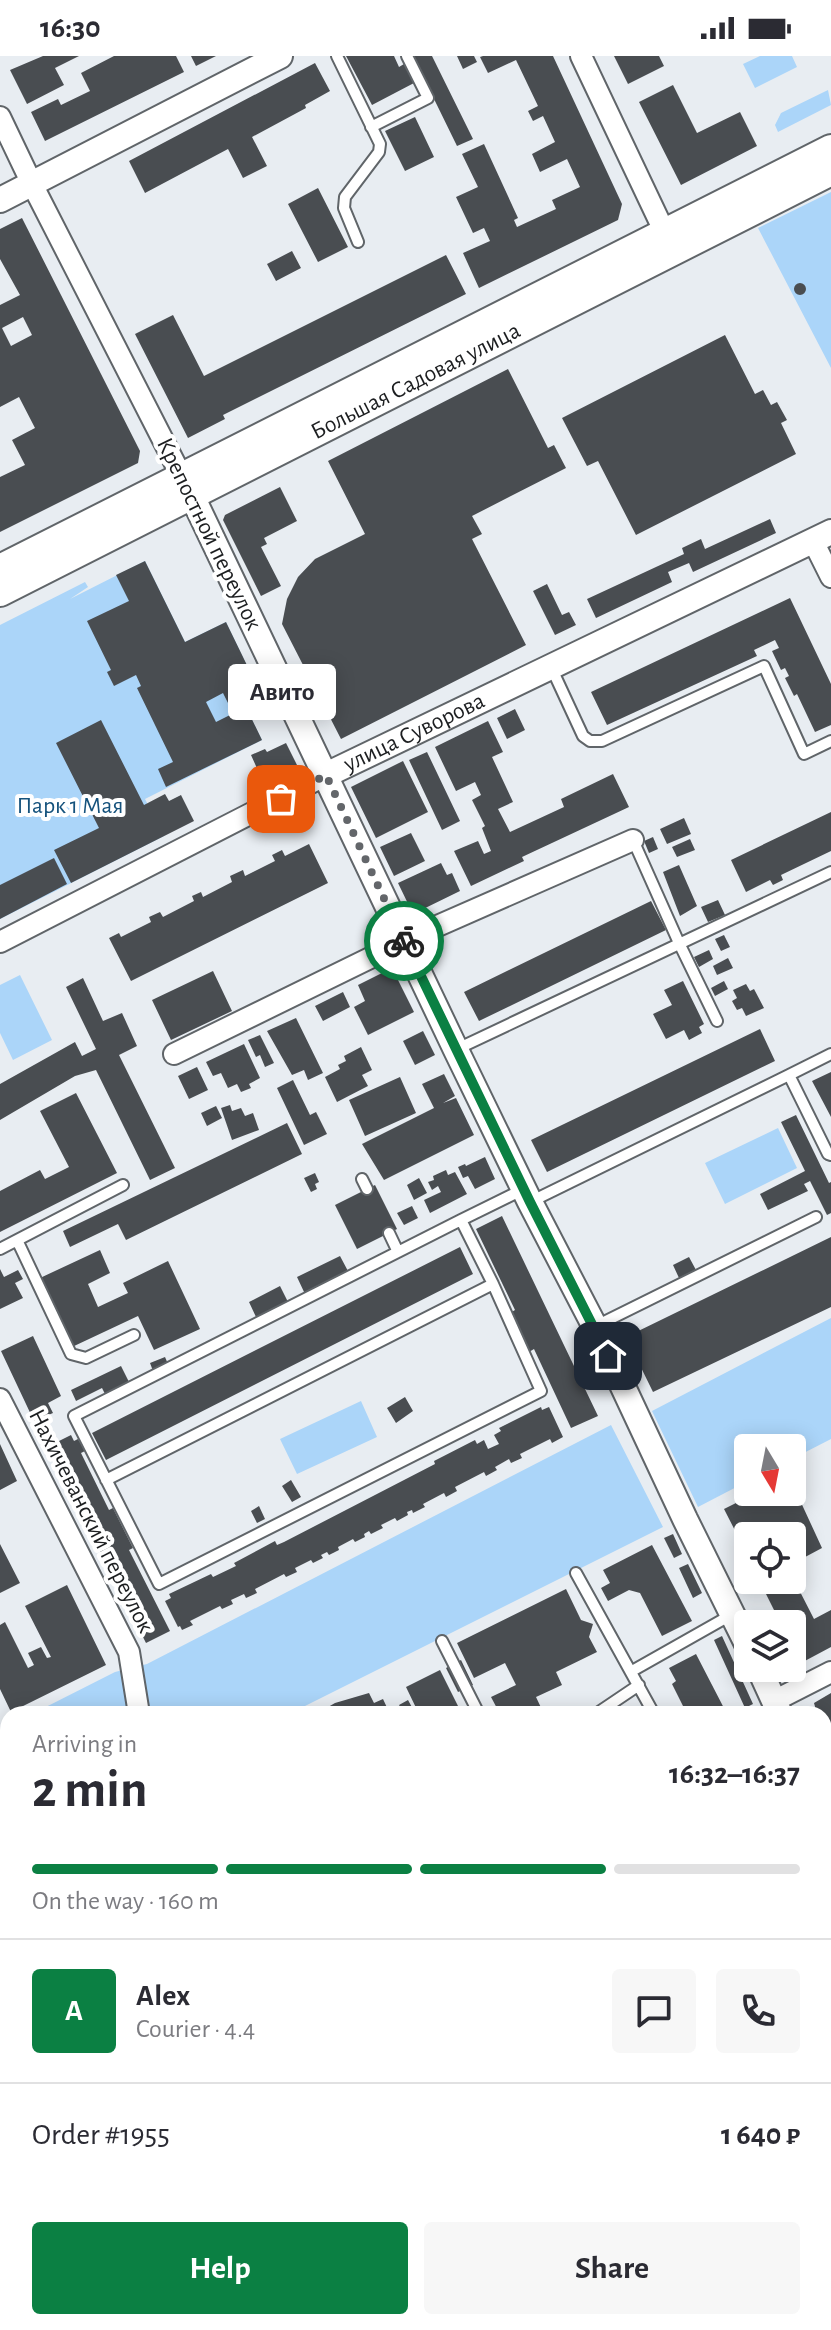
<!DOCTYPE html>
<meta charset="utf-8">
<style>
:root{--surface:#fff;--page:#f7f7f7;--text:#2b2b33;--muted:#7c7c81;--line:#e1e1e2;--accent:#0b8043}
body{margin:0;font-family:"Alegreya Sans",sans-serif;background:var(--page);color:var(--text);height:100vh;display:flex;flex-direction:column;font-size:30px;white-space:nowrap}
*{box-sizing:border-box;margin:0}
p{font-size:26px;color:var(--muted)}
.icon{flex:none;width:44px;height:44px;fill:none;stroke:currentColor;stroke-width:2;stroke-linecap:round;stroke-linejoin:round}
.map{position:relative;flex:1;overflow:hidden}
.panel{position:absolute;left:0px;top:1650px;width:832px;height:624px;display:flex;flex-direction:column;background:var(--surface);border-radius:24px 24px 0 0;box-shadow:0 4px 20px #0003}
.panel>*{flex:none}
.needle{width:52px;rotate:170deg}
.fabs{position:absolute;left:734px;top:1378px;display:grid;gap:16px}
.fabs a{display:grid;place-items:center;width:72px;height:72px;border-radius:8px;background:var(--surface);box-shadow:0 4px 20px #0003;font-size:40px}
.pin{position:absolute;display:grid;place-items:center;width:68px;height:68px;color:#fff;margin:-34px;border-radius:16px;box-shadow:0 4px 12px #0006}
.courier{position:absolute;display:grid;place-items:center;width:80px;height:80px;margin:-40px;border:6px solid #0b8043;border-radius:50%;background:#fff;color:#222;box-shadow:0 2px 10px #0007}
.bubble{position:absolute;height:56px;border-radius:8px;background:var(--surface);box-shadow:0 4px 20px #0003;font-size:26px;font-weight:600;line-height:56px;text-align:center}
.summary em{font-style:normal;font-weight:600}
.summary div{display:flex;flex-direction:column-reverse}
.summary{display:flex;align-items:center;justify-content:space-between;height:136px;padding:0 32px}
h1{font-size:52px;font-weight:600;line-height:60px}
.bar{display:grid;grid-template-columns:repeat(4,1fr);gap:12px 8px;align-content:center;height:96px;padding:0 32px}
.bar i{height:10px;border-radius:6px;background:var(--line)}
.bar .current{background:var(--accent)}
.bar p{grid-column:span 4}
.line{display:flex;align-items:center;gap:20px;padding:0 32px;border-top:2px solid var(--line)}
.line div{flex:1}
.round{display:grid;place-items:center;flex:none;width:84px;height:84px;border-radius:8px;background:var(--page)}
.button{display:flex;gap:16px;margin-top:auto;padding:16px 32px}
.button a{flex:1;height:92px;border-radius:8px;background:var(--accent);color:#fff;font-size:32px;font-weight:600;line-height:92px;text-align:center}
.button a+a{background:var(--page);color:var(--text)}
.status{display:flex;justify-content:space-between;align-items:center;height:56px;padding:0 40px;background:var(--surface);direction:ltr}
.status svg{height:22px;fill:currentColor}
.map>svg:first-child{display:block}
.green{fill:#abd5f9}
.building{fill:#494d51;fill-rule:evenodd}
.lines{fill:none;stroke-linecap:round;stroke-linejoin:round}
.service-casing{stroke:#606569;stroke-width:14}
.minor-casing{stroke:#606569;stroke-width:24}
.tertiary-casing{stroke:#606569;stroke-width:28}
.secondary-casing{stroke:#606569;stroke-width:32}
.service{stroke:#fff;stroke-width:10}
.minor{stroke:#fff;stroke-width:20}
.tertiary{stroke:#fff;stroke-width:24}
.secondary{stroke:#fff;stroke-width:28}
.tram{stroke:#75787c;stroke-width:2}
.done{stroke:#63666a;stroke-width:8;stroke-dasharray:0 14.4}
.route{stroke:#0b8043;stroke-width:10}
.labels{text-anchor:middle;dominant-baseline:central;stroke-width:8;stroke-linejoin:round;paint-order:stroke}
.street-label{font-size:24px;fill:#1c1e20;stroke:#fff}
.park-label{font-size:24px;fill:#15527c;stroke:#fff}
</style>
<div class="status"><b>16:30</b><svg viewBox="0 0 49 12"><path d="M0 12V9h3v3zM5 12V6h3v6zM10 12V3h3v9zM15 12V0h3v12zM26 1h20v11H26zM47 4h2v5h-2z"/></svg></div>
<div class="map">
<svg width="831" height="2274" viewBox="0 0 831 2274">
<rect width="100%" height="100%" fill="#e8edf2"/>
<path class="green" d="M 760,0 L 792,0 L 797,11 L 755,32 L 743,8 Z
M 828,34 L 831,49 L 778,76 L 775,69 L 781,57 Z
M 831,136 L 831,312 L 758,172 Z
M 145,505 L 185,586 L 226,566 L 263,643 L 246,652 L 262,684 L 145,743 L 164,780 L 0,863 L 0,569 L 85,526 L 88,531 L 70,543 Z
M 20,919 L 52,984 L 13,1004 L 0,977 L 0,929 Z
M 778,1072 L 797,1112 L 725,1148 L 705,1107 Z
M 831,1262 L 831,1383 L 792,1403 L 792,1392 L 748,1392 L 748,1425 L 698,1451 L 652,1355 Z
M 361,1345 L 377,1381 L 297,1418 L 280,1383 Z
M 611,1369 L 663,1471 L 289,1658 L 32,1658 L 115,1616 L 147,1608 Z
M 8,1670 L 8,1811 L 0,1815 L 0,1674 Z"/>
<path class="building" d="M 43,0 L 79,0 L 55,12 L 64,29 L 27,48 L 10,14 Z
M 114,0 L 176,0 L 184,16 L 45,85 L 31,56 L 58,43 L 61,49 L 90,35 L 81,17 Z
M 191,0 L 216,0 L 196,10 Z
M 346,0 L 394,0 L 399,11 L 404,8 L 414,27 L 372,49 Z
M 413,0 L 432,0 L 473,83 L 457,90 Z
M 457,0 L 474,0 L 477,6 L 463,13 Z
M 483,0 L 553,0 L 622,148 L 618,164 L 479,232 L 463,197 L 490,185 L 484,172 L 473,177 L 456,141 L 478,131 L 462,98 L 484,88 L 518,162 L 514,164 L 517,171 L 556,153 L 552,144 L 580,131 L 567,103 L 540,116 L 532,98 L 555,86 L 543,60 L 533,65 L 528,55 L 538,50 L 516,4 L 488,17 L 480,1 Z
M 614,0 L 659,0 L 664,10 L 628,28 Z
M 315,7 L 330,35 L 305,49 L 306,52 L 252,81 L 267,110 L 243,122 L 228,93 L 145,137 L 129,105 Z
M 673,29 L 697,77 L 740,56 L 757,90 L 681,129 L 639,46 Z
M 415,61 L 434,101 L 405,115 L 385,75 Z
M 318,132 L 348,191 L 318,206 L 288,148 Z
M 22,162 L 140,395 L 138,407 L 0,476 L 0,421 L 25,409 L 12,384 L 35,372 L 19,341 L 0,351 L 0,249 L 20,239 L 0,203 L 0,173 ZM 23,261 L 32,279 L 11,290 L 2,272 Z
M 292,195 L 301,212 L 276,225 L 267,208 Z
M 446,199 L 466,238 L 223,359 L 225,363 L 188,382 L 135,278 L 173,259 L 204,320 Z
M794 233a6 6 0 1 1 12 0a6 6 0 1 1-12 0Z
M 725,279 L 755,338 L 763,334 L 771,349 L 777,346 L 787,364 L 781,367 L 796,398 L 636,479 L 598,405 L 587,410 L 562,362 Z
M 508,313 L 548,392 L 554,389 L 566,412 L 472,460 L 482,478 L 472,483 L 526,589 L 341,683 L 282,568 L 287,543 L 298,521 L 315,503 L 365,478 L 328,405 Z
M 280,431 L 297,465 L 264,482 L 267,488 L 261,491 L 281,530 L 261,540 L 223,464 L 225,459 Z
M 770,463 L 776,477 L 693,516 L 689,507 L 668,516 L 672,526 L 596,562 L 587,543 L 684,498 L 682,492 L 701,483 L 705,493 Z
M 145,505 L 185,586 L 226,566 L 260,636 L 230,651 L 223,637 L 206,646 L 216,666 L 246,651 L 262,684 L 166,731 L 158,713 L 173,706 L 137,632 L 141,630 L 136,619 L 114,630 L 107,616 L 111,614 L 87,565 L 129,545 L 116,519 Z
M 547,528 L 562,559 L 569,556 L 576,569 L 555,579 L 533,535 Z
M 790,542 L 831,628 L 831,669 L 815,676 L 797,638 L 794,640 L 785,622 L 789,620 L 785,612 L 781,614 L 772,595 L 779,592 L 775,584 L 754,594 L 757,600 L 607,669 L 591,636 Z
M 515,653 L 525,674 L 507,683 L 497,662 Z
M 101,664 L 144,749 L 165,738 L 169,745 L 181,739 L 194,765 L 71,827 L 54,794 L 99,772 L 56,687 Z
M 488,665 L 503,696 L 492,701 L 513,746 L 498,753 L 510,776 L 564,751 L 561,743 L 613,718 L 629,751 L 522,801 L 524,805 L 471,830 L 454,795 L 478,785 L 484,798 L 491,795 L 482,772 L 485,770 L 472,744 L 481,739 L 475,726 L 456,735 L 435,691 Z
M 286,687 L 298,711 L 279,721 L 274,712 L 260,719 L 251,699 L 265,693 L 267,696 Z
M 427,696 L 460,765 L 442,774 L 409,704 Z
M 403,705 L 428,756 L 376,782 L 351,731 Z
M 831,756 L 831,795 L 781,819 L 783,824 L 773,829 L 770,824 L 746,836 L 731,804 Z
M 684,762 L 691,778 L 667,788 L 660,773 Z
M 411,777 L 425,805 L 394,820 L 380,791 Z
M 653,781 L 658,793 L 649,797 L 644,785 Z
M 690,783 L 695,794 L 677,801 L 672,791 Z
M 309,788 L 328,827 L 131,925 L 109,882 L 119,877 L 121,881 L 151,866 L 149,861 L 160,856 L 163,861 L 194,845 L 192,840 L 201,836 L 203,841 L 232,826 L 230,820 L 243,814 L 245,820 L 275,805 L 272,799 L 282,794 L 285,800 Z
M 54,802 L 67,828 L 0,863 L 0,829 Z
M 441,807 L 447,819 L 452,817 L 460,835 L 413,858 L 398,827 Z
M 679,809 L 697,850 L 680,860 L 663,816 Z
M 718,844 L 725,859 L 708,866 L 701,851 Z
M 651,845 L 666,874 L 479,965 L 464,936 Z
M 724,879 L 730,891 L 721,895 L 715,883 Z
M 709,894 L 713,903 L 699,911 L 694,901 Z
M 728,902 L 733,912 L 717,919 L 713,910 Z
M 392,912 L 414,956 L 368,979 L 354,951 L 365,945 L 358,929 Z
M 213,915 L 232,955 L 171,984 L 152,944 Z
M 83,922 L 103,965 L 122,957 L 137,990 L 119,999 L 175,1112 L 150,1124 L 96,1014 L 75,1020 L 0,1064 L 0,1028 L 75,986 L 82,1000 L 96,993 L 66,931 Z
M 683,925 L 704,968 L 699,971 L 702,977 L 689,984 L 684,974 L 666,983 L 653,958 L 672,949 L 664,934 Z
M 724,925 L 728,933 L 715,940 L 711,932 Z
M 746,928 L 750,935 L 754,933 L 764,952 L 746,960 L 742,952 L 737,954 L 732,945 L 737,942 L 733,934 Z
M 343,936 L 350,951 L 323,965 L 315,950 Z
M 296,962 L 323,1017 L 308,1024 L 304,1014 L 292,1019 L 267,975 Z
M 760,973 L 775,1005 L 547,1116 L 531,1084 Z
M 423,975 L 435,999 L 415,1009 L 403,985 Z
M 260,979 L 274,1007 L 265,1011 L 260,999 L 256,1001 L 248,984 Z
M 244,988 L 260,1022 L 249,1028 L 251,1032 L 241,1036 L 237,1028 L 228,1032 L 221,1017 L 213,1020 L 206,1006 Z
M 361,991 L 372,1014 L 362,1019 L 368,1030 L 337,1046 L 325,1021 L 340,1013 L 338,1009 L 346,1005 L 344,1000 Z
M 197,1011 L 208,1034 L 189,1043 L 178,1020 Z
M 831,1016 L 831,1061 L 812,1025 Z
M 444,1018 L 455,1040 L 443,1047 L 456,1042 L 474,1079 L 384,1124 L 362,1088 L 434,1052 L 422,1028 Z
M 400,1021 L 416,1057 L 365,1080 L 349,1044 Z
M 293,1024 L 310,1059 L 316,1056 L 327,1078 L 304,1089 L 277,1032 Z
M 76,1037 L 117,1117 L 0,1176 L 0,1135 L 40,1114 L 45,1123 L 69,1111 L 40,1055 Z
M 230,1049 L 232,1055 L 241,1052 L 245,1060 L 253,1057 L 259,1074 L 232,1084 L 221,1052 Z
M 216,1050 L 222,1062 L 207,1070 L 201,1057 Z
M 796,1059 L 829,1127 L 831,1126 L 831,1157 L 827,1159 L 810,1125 L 804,1128 L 808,1135 L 768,1154 L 760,1138 L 805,1115 L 781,1066 Z
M 287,1067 L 302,1098 L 126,1184 L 118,1168 L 70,1191 L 63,1175 Z
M 485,1101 L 495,1123 L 475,1133 L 468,1120 L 463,1122 L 458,1111 L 465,1108 L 466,1110 Z
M 446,1114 L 448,1119 L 455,1116 L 467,1138 L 430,1157 L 424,1144 L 441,1136 L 438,1130 L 432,1134 L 428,1126 L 434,1124 L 433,1120 Z
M 315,1117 L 319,1126 L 315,1128 L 317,1133 L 311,1136 L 304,1122 Z
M 419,1122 L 427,1137 L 414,1144 L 407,1129 Z
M 375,1129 L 397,1173 L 357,1193 L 335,1149 Z
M 412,1150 L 418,1162 L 404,1169 L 397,1157 Z
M 502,1160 L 598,1360 L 571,1372 L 534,1293 L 529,1296 L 510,1257 L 515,1254 L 476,1173 Z
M 831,1181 L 831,1251 L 653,1336 L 626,1281 Z
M 460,1191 L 473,1218 L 106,1404 L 92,1377 Z
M 100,1194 L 110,1217 L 88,1228 L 98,1251 L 128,1237 L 123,1227 L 168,1205 L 200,1273 L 154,1294 L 138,1260 L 72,1291 L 40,1222 Z
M 340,1200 L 349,1217 L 305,1238 L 297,1221 Z
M 689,1201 L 696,1214 L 679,1222 L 673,1209 Z
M 0,1213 L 4,1221 L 18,1214 L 23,1223 L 15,1227 L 23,1242 L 0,1253 Z
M 280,1230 L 289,1248 L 257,1263 L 249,1246 Z
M 33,1280 L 61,1340 L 48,1347 L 53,1357 L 34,1365 L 1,1295 Z
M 165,1301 L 168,1308 L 153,1315 L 150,1307 Z
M 121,1310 L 130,1328 L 106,1340 L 102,1332 L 76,1345 L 71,1334 Z
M 405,1341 L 413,1355 L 396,1367 L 387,1352 Z
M 541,1351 L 542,1354 L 549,1351 L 563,1381 L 552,1387 L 550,1383 L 520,1398 L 522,1402 L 511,1407 L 509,1403 L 495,1411 L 497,1414 L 486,1420 L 484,1416 L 455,1431 L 457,1435 L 446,1441 L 444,1437 L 442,1438 L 423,1448 L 425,1451 L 413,1457 L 412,1454 L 407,1456 L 408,1459 L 397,1465 L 395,1462 L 381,1469 L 383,1472 L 371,1478 L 369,1475 L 364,1478 L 365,1481 L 355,1486 L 353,1483 L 338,1491 L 339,1494 L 329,1499 L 327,1496 L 321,1499 L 323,1502 L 313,1507 L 311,1504 L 295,1512 L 297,1516 L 286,1521 L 284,1518 L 255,1533 L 257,1537 L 246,1542 L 244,1538 L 231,1544 L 233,1548 L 222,1553 L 220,1550 L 190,1565 L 193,1569 L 182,1574 L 180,1570 L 178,1571 L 165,1545 L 171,1542 L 169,1538 L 211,1518 L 213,1521 L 236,1510 L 234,1507 L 275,1485 L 277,1489 L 284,1486 L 435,1408 L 434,1405 L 475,1384 L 477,1388 L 484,1384 L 488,1393 L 499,1388 L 494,1379 L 501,1375 L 499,1372 Z
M 71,1379 L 74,1385 L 78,1383 L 85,1395 L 81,1397 L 109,1454 L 113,1452 L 133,1492 L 129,1494 L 170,1575 L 146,1587 L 47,1391 Z
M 0,1388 L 17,1425 L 0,1434 Z
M 291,1424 L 301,1441 L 292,1446 L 282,1430 Z
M 792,1427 L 822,1492 L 792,1508 L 792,1480 L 748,1480 L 748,1500 L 724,1453 L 758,1436 L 792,1436 Z
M 259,1450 L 265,1463 L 257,1467 L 251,1455 Z
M 673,1478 L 682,1498 L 674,1502 L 664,1482 Z
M 0,1488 L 20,1527 L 0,1537 Z
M 652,1489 L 692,1565 L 662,1580 L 640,1537 L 629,1534 L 608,1545 L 601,1532 L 610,1527 L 603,1514 Z
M 688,1508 L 702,1537 L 693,1542 L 679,1512 Z
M 770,1524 L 794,1524 L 814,1563 L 831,1554 L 831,1591 L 801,1607 L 792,1589 L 792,1568 L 781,1568 L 761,1528 Z
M 67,1529 L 106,1609 L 11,1656 L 0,1633 L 0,1569 L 5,1566 L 28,1612 L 34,1609 L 28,1597 L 41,1591 L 47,1602 L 51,1601 L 25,1550 Z
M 566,1533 L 581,1564 L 593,1568 L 589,1581 L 597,1596 L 556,1616 L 562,1629 L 536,1641 L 544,1658 L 500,1658 L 491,1641 L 516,1629 L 505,1607 L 474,1622 L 457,1587 Z
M 722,1580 L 753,1648 L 745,1652 L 714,1584 Z
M 696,1598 L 727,1658 L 687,1658 L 672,1628 L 676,1625 L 669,1612 Z
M 461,1604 L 473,1629 L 458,1636 L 446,1612 Z
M 440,1614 L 462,1658 L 419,1658 L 406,1631 Z
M 369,1637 L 374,1647 L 383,1643 L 390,1658 L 316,1658 L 335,1647 Z
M 831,1637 L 831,1685 L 824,1672 L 824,1658 L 817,1658 L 814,1647 Z
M 408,1644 L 414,1655 L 404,1658 L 399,1649 Z
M 5,1824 L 8,1830 L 8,1882 L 0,1886 L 0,1826 Z
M 8,1971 L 8,2008 L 0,2012 L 0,1975 Z
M 8,2067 L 8,2140 L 3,2131 L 0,2133 L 0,2071 Z
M 0,2158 L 8,2174 L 8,2196 L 0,2200 Z
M 831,2166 L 831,2202 L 829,2203 L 824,2193 L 824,2170 Z
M 8,2215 L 8,2246 L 0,2250 L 0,2219 Z
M 204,2266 L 271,2266 L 255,2274 L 188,2274 Z
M 366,2266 L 402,2266 L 406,2274 L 370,2274 Z
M 501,2266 L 522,2266 L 526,2274 L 505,2274 Z
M 530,2266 L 554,2266 L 539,2274 L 534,2274 Z
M 648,2266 L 719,2266 L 704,2274 L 632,2274 Z"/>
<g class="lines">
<g class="service-casing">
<path id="service" d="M 337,0 L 380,88 L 379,96 L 345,141 L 344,152 L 358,186
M 371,71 L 428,42 L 407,0
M 551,611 L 583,680 L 590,685 L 602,685 L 764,610 L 804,698 L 831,685
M 633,784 L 679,887 L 717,965
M 457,993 L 831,816
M 831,998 L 789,1019 L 828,1098 L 831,1099
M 362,1123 L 367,1133
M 530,1146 L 789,1019
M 461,1164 L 493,1228 L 541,1335 L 159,1528 L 74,1360 L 461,1164 L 522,1134
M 389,1177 L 398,1196
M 17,1184 L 71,1298 L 86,1302 L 134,1279
M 0,1193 L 123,1129
M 596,1270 L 816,1161
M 106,1424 L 493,1228
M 576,1517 L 654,1658
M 442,1585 L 479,1658
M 632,1615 L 731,1559
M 596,1658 L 639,1629
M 824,1715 L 831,1711
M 824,1731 L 831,1728
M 0,1902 L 8,1898
M 800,2266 L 805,2274
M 315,2274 L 330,2266
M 768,2274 L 783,2266"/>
</g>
<g class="minor-casing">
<path id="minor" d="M 581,0 L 665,177
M 0,61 L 32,128 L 188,433
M 813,485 L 831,521
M 0,886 L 326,719
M 174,998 L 417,879 L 633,784
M 0,1343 L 129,1596 L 139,1658
M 774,1645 L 831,1616
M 0,2037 L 8,2033
M 824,2154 L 831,2150
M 433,2266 L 438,2274
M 595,2274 L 610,2266"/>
</g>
<g class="tertiary-casing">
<g id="tertiary">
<path d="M 0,144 L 280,0"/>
<path d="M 192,440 L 456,994 L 530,1146 L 595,1271 L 685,1463 L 748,1590"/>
<path id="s1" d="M 326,719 L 831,476"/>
<path d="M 759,1612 L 780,1658"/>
<path d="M 824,1750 L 831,1764"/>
</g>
</g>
<g class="secondary-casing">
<g id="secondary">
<path d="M 0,513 L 831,93"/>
<path id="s2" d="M 0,536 L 831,115"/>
<path d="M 824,1884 L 831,1880"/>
<path d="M 42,2274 L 57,2266"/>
</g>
</g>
<use href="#service" class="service"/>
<use href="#minor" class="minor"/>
<use href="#tertiary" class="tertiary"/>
<use href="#secondary" class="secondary"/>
<path class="tram" d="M 824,1888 L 831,1884
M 33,2274 L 48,2266
M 51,2274 L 67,2266"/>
</g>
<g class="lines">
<path class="done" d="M 281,743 L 326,719 L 404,885"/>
<path class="route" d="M 404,885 L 530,1146 L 608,1300"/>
</g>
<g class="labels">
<g class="street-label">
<text stroke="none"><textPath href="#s2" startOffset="466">Большая Садовая улица</textPath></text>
<text transform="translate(209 478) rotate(64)">Крепостной переулок</text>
<text stroke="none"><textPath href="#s1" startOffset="98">улица Суворова</textPath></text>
<text transform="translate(91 1465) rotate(63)">Нахичеванский переулок</text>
</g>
<g class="park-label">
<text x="70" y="750">Парк 1 Мая</text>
</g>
</g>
</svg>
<div class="fabs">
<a><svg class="needle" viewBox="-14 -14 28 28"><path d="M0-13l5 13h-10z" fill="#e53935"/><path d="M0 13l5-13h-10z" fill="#7c7c81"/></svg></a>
<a><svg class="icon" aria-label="locate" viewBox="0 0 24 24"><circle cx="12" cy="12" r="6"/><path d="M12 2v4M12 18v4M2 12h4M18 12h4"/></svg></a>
<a><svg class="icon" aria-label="layers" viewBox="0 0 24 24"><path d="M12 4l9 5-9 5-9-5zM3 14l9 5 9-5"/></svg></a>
</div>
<div class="pin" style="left:281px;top:743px;background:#ea580c"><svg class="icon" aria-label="bag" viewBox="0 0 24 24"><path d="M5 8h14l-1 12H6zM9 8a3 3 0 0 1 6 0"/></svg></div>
<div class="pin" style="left:608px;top:1300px;background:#1f2937"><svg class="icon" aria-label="home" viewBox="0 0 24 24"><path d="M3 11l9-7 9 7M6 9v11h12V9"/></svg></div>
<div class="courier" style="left:404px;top:885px"><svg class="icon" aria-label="bike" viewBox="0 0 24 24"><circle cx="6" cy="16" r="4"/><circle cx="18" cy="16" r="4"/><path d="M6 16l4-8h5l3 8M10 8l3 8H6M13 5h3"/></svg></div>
<div class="bubble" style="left:228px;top:608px;width:108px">Авито</div>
<section class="panel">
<div class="summary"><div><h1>2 min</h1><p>Arriving in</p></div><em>16:32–16:37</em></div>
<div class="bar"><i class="current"></i><i class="current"></i><i class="current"></i><i></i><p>On the way · 160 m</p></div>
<div class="line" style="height:144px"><b class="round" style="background:var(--accent);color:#fff">A</b><div><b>Alex</b><p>Courier · 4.4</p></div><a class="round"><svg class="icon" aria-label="chat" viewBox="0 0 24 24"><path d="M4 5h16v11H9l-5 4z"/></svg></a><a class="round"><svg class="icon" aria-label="phone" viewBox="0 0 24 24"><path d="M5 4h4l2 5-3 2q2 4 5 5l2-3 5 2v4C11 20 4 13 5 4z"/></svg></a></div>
<div class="line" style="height:104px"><div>Order #1955</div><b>1 640 ₽</b></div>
<div class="button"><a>Help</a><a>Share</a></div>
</section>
</div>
